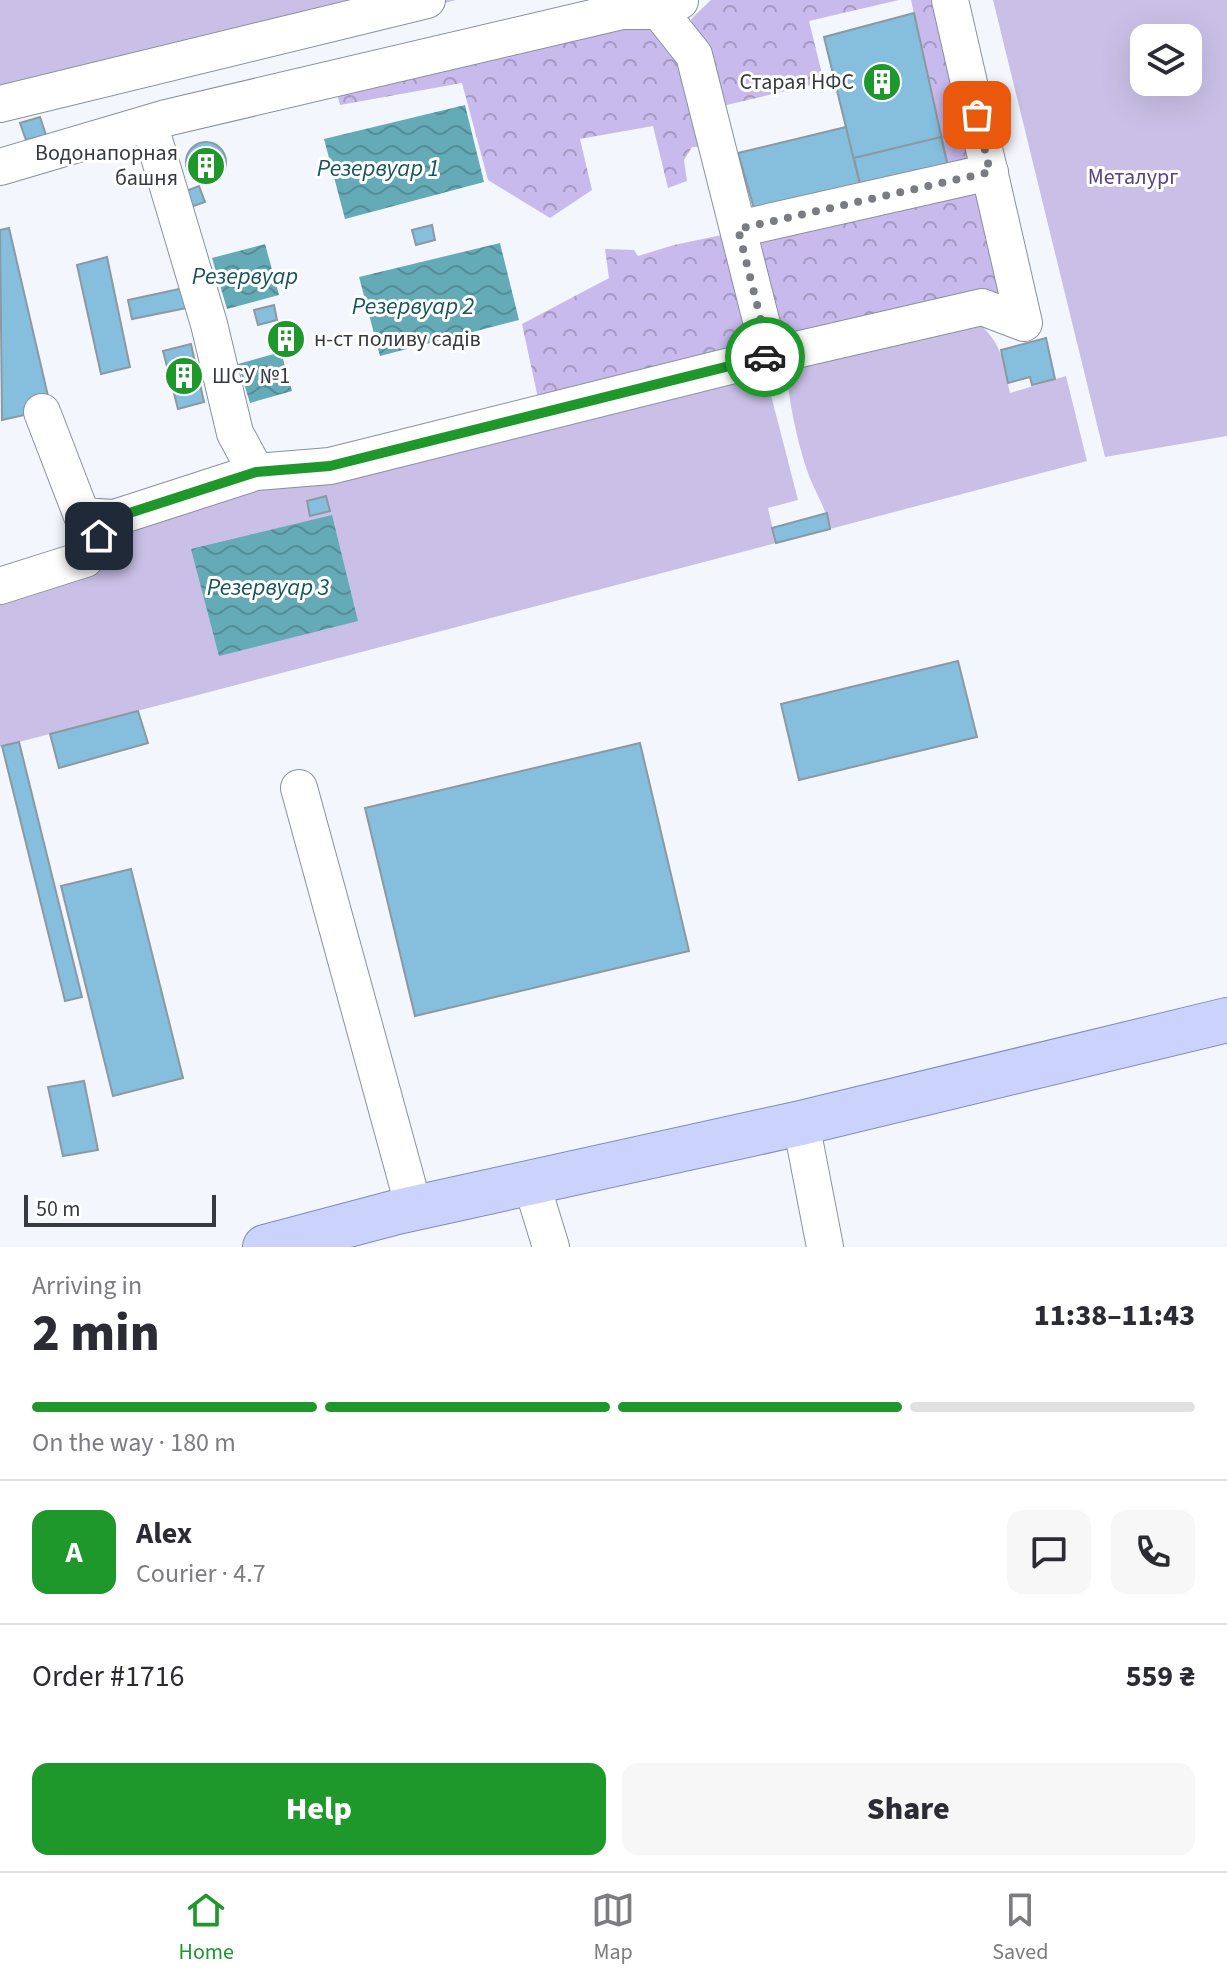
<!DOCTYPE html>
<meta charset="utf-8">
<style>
:root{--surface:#fff;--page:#f7f7f7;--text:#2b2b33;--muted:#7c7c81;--line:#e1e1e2;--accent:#1e982b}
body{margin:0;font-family:"Source Sans 3",sans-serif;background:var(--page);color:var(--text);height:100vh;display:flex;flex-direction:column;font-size:30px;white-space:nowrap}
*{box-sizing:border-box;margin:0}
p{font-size:26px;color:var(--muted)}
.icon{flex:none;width:44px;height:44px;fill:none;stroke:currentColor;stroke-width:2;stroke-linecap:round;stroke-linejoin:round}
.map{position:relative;height:1247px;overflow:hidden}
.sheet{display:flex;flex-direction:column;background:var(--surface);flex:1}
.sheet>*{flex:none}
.tools{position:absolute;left:1130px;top:24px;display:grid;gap:16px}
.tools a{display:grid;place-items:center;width:72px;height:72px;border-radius:16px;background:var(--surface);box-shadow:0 8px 32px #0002;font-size:40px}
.scale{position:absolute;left:24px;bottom:20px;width:192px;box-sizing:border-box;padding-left:8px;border:4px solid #373b40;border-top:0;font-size:22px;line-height:28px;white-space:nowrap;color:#373b40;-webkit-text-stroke:6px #fff;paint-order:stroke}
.pin{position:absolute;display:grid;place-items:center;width:68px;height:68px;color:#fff;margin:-34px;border-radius:16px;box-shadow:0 4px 12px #0006}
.courier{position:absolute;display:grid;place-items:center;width:80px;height:80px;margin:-40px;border:6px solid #1e982b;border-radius:50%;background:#fff;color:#222;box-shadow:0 2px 10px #0007}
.summary em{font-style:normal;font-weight:800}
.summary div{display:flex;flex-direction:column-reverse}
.summary{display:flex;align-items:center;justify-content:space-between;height:136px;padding:0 32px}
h1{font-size:52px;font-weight:800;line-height:60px}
.bar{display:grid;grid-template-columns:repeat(4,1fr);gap:12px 8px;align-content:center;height:96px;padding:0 32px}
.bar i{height:10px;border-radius:6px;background:var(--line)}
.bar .current{background:var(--accent)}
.bar p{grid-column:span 4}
.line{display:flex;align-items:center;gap:20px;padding:0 32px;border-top:2px solid var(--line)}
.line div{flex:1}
.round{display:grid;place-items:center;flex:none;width:84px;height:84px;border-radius:16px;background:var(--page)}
.primary-button{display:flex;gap:16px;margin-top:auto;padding:16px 32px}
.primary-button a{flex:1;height:92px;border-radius:16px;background:var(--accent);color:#fff;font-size:32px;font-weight:800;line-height:92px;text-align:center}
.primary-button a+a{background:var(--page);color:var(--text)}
.menu{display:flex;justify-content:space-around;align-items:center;height:112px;border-top:2px solid var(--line);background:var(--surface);font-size:22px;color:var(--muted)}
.menu a{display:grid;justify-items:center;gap:4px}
.menu .current{color:var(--accent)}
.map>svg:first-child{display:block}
.green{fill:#cac0e7;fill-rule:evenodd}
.forest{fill:url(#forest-crowns)}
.water{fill:url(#water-waves)}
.building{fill:#86bfdd;stroke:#8a99a2;stroke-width:2}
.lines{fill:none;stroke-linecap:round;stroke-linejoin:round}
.minor-casing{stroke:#87919d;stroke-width:38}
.major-casing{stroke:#808aba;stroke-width:46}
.minor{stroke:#fff;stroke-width:36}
.major{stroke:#cbd3fd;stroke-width:44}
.done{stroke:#797d82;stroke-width:8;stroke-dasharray:0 14.4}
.route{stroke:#1e982b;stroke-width:10}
.labels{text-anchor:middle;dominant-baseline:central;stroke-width:6;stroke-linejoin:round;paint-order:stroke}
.poi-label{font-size:22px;fill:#373b40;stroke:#fff;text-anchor:end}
.park-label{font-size:22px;fill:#584281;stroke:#fff}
.water-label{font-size:24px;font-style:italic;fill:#17545e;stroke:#fff}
</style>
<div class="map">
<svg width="1227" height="1247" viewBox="0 0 1227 1247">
<defs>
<pattern id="forest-crowns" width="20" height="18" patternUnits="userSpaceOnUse" patternTransform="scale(2)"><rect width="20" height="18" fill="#c9baee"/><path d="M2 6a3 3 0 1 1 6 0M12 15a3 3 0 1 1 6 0" fill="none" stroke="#a498c2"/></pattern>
<pattern id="water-waves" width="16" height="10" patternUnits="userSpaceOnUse" patternTransform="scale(2)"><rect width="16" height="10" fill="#64abb7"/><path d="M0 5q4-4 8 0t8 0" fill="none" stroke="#538c96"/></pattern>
</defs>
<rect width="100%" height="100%" fill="#f3f7fd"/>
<path class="green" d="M 0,0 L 456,0 L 0,120 Z
M 993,0 L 1227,0 L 1227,436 L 1105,457 ZM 1144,38 L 1188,38 L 1188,82 L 1144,82 Z
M 980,324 C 1004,348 1003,361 1010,393 L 1066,376 L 1087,461 L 830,529 C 827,512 819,499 812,483 C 799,453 787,395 786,362 Z
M 763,364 L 798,500 L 768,508 L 776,543 L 0,747 L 0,595 L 126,519 Z"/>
<path class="forest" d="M 711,0 L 899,0 L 809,21 L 824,82 L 718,107 L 691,19 Z
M 911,0 L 942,0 L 981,160 L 949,171 Z
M 647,22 L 677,38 L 714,146 L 692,147 L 684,160 L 687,181 L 668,188 L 653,126 L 580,139 L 592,190 L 550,218 L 488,180 L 462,83 L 340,105 L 336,90 Z
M 970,188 L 984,197 L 1007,293 L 780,336 L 755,236 Z
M 731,233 L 747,338 L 741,346 L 539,403 L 522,324 L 609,278 L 605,249 L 634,250 L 638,256 L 674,245 Z"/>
<path class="water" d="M 465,105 L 484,182 L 345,219 L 324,139 Z
M 500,243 L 519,320 L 380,356 L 359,277 Z
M 265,244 L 279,295 L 227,309 L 212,258 Z
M 281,352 L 292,391 L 250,403 L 238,364 Z
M 332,515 L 358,621 L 219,656 L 191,549 Z"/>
<path class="building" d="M 914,13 L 949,171 L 862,193 L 824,37 Z
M 40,117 L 46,135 L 26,140 L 20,123 Z
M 846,127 L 862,193 L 757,219 L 738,153 Z
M 941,137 L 949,171 L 862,193 L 854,158 Z
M186 162a20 20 0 1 1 40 0a20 20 0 1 1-40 0Z
M 199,186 L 205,202 L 191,207 L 186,191 Z
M 432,225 L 435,240 L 416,245 L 412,230 Z
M 9,228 L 51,409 L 2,420 L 0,230 Z
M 107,257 L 130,367 L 101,374 L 77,265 Z
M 184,288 L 187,308 L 132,319 L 128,300 Z
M 274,305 L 277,320 L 258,325 L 254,310 Z
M 291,325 L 297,348 L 281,352 L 275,330 Z
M 1046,338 L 1055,379 L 1032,385 L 1030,377 L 1008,383 L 1001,350 Z
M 191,344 L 204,402 L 178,409 L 163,351 Z
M 326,496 L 330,511 L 310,516 L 307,501 Z
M 827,513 L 830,529 L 776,543 L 772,528 Z
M 958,661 L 977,737 L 799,780 L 781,704 Z
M 138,711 L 148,743 L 59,768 L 50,734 Z
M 19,742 L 82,997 L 65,1001 L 2,746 Z
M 640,743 L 689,951 L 415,1016 L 365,808 Z
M 131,869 L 183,1078 L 113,1096 L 61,886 Z
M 84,1081 L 98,1150 L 63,1156 L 48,1087 Z"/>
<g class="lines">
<g class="minor-casing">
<path id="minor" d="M 659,11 L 694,55 L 770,356 L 982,307 L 1024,323 L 950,0
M 0,104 L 427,0
M 149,123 L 209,324 L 235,433 L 256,472
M 0,167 L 166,118 L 622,11 L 659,11 L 680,1
M 738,229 L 990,172
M 42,412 L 82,516 L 114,518
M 0,586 L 85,559 L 114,518 L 256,472 L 330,466 L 770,356
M 299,788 L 414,1208
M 801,1123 L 825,1247
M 531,1182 L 551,1247"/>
</g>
<g class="major-casing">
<path id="major" d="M 265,1247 L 397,1212 L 801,1123 L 1227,1020"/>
</g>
<use href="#minor" class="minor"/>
<use href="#major" class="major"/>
</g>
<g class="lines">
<path class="done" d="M 765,357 L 770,356 L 738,229 L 990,172 L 977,115"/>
<path class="route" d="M 99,536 L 114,518 L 256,472 L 330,466 L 765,357"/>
</g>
<defs>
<g id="building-disc" transform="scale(2)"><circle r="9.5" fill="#1e982b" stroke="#fff"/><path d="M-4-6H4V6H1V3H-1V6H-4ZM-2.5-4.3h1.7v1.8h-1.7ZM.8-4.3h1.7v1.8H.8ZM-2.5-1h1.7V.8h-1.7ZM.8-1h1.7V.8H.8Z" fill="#fff"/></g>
</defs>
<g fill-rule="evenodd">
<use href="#building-disc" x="882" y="82"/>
<use href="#building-disc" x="206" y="166"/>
<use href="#building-disc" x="286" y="339"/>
<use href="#building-disc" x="184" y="376"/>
</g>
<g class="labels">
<g class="poi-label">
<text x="854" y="82">Старая НФС</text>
<text x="178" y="153">Водонапорная<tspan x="178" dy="25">башня</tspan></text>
<text x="314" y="339" text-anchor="start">н-ст поливу садів</text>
<text x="212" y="376" text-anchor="start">ШСУ №1</text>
</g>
<g class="park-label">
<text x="1133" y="177">Металург</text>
</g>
<g class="water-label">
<text x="378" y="168">Резервуар 1</text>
<text x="245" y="276">Резервуар</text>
<text x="413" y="306">Резервуар 2</text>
<text x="268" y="587">Резервуар 3</text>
</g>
</g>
</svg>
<div class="tools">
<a><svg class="icon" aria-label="layers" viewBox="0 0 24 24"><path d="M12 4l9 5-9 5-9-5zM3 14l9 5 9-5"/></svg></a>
</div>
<div class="scale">50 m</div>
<div class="pin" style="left:977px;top:115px;background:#ea580c"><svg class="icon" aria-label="bag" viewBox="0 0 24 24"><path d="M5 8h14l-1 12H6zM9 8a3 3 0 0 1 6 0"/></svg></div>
<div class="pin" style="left:99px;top:536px;background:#1f2937"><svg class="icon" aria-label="home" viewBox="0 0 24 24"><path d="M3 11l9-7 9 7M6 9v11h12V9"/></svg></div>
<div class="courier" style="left:765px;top:357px"><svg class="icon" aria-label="car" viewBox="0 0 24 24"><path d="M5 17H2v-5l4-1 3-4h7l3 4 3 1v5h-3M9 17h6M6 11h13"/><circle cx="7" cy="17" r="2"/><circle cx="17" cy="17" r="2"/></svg></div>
</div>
<section class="sheet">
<div class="summary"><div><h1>2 min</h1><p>Arriving in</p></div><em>11:38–11:43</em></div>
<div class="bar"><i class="current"></i><i class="current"></i><i class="current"></i><i></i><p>On the way · 180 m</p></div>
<div class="line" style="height:144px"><b class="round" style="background:var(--accent);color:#fff">A</b><div><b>Alex</b><p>Courier · 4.7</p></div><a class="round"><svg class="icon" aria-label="chat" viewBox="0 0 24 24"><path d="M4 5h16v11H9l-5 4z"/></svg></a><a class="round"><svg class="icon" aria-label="phone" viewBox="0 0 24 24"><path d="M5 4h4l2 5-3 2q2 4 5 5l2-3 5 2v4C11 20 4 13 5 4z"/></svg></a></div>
<div class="line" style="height:104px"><div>Order #1716</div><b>559 ₴</b></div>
<div class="primary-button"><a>Help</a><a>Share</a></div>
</section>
<nav class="menu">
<a class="current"><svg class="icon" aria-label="home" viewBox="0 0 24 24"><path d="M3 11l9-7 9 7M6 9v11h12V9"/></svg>Home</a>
<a><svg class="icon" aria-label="map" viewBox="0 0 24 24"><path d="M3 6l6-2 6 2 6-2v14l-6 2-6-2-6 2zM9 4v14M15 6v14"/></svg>Map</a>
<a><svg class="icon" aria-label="saved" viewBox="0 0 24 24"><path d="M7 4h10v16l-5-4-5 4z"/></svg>Saved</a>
</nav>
